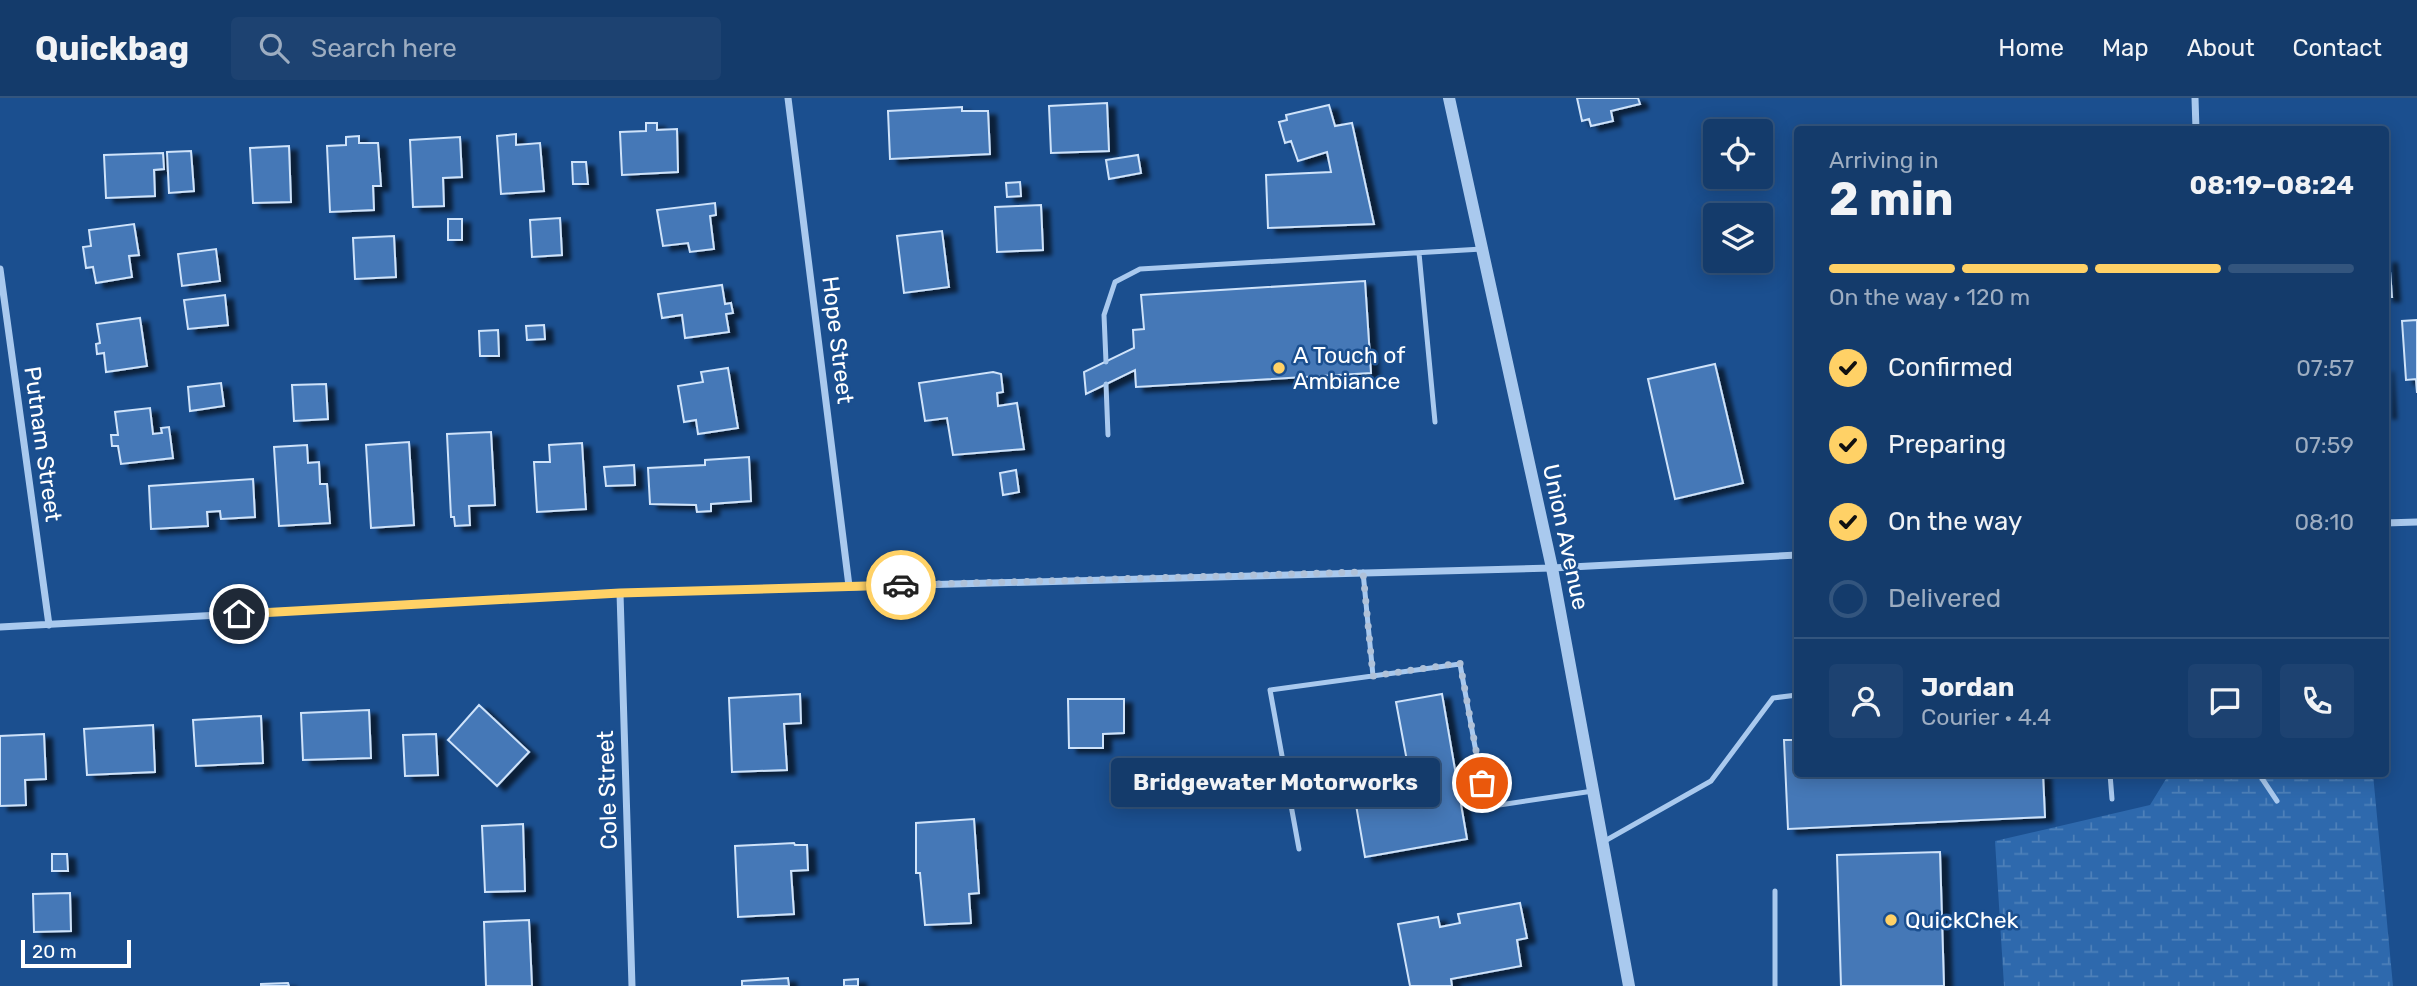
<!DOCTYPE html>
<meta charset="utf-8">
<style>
:root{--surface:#143b6b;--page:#1d4271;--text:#f1f3f6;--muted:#9dadc1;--line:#33557e;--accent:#ffd166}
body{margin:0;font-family:Rubik,sans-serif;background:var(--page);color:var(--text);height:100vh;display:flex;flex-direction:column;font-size:26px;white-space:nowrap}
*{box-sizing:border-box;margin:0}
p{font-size:23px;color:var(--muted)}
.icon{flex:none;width:38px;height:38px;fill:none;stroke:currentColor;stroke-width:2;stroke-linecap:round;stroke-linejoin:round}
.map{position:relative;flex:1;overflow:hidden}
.panel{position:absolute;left:1794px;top:28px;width:595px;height:651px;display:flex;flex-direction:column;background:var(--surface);border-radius:7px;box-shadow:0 4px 18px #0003,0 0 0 2px var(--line)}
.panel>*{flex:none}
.fabs{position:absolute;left:1703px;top:21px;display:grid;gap:14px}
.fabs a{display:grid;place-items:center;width:70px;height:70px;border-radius:7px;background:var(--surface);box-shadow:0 4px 18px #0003,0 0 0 2px var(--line);font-size:35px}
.scale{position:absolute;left:21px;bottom:18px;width:110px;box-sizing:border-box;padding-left:7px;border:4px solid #fff;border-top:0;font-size:19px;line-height:24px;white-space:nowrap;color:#fff;-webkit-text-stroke:5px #1b4f8f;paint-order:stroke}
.pin{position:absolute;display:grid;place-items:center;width:60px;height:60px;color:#fff;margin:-30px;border:4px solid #fff;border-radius:50%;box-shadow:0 2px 7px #0007}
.courier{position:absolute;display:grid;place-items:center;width:70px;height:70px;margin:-35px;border:5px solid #ffd166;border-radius:50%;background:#fff;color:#222;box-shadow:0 2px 9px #0007}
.bubble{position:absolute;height:49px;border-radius:7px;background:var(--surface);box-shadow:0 4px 18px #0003,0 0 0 2px var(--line);font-size:23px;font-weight:700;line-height:49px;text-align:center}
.head em{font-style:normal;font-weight:700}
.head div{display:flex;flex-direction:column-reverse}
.head{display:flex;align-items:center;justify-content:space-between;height:119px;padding:0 35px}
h1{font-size:46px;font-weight:700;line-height:52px}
.bar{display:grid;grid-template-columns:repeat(4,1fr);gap:10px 7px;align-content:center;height:84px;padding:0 35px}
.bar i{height:9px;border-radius:5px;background:var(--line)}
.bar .on{background:var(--accent)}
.bar p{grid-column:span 4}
.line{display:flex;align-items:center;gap:18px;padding:0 35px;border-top:2px solid var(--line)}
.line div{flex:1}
.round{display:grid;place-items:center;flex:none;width:74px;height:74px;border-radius:7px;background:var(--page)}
ol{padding:0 35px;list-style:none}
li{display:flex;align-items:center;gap:21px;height:77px}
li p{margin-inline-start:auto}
li .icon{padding:7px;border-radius:50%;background:var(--accent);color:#111;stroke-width:4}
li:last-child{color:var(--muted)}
li i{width:38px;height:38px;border:4px solid var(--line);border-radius:50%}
header{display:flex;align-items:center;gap:42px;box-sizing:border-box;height:98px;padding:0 35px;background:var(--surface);border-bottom:2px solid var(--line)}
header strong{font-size:33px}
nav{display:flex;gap:38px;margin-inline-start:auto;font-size:24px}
.search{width:490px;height:63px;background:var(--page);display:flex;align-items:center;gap:18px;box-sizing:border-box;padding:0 24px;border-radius:7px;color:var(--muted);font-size:26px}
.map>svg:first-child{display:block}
.wetland{fill:url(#wetland-marsh)}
.building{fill:#4478b7;stroke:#cfe3fa;stroke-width:2;filter:url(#shadow)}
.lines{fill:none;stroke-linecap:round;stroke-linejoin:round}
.service{stroke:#a9c9ee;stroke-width:5}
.minor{stroke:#a9c9ee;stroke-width:7}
.tertiary{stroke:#a9c9ee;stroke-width:12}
.done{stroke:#afc1d8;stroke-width:7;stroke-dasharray:0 12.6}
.route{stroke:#ffd166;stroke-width:9}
.poi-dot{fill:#ffd166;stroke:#1b4f8f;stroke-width:2.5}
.labels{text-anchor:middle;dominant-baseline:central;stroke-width:5;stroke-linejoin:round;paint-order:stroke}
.street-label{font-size:23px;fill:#fff;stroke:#1b4f8f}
.poi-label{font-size:23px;fill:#fff;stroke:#1b4f8f;text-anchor:start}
</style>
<header>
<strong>Quickbag</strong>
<div class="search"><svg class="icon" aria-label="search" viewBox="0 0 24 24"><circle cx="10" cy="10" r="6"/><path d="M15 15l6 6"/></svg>Search here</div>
<nav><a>Home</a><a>Map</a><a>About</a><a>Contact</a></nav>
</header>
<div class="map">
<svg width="2417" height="888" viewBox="0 0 2417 888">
<defs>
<pattern id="wetland-marsh" width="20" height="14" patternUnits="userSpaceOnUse" patternTransform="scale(1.75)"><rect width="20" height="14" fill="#2e69ad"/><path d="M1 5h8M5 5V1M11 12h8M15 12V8" fill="none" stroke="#4d80b9"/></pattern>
<filter id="shadow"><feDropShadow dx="8" dy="4.5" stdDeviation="2" flood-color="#0009"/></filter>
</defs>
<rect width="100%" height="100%" fill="#1b4f8f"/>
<path class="wetland" d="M 2169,676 L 2373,676 L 2393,888 L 2004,888 L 1995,743 L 2150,707 Z"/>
<path class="building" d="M 1577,0 L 1638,0 L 1640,6 L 1611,13 L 1613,23 L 1591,28 L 1589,21 L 1582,23 Z
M 1107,5 L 1109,53 L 1051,55 L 1049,8 Z
M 1329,7 L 1335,28 L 1352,25 L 1374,126 L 1268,130 L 1266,77 L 1331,74 L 1327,54 L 1298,63 L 1291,43 L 1285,45 L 1279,24 L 1287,22 L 1286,17 Z
M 962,9 L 962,13 L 988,13 L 990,56 L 890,61 L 888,13 Z
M 646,25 L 657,25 L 657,32 L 677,31 L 678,74 L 622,77 L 620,34 L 646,33 Z
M 516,36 L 516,47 L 540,45 L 544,93 L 501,96 L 497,38 Z
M 359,38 L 359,45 L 378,45 L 381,88 L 373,88 L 374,112 L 330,114 L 327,48 L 346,47 L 346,39 Z
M 460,39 L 462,79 L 443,80 L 444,108 L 413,109 L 410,42 Z
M 289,48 L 291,104 L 253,105 L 250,50 Z
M 191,53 L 194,93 L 169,95 L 167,54 Z
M 163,55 L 164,71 L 154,72 L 155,98 L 106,100 L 104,57 Z
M 1138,57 L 1141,75 L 1109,81 L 1106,62 Z
M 572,64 L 586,64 L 588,86 L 573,86 Z
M 1020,84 L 1021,98 L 1007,99 L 1006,85 Z
M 715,105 L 716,117 L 710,118 L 714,151 L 690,154 L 688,145 L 663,148 L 657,112 Z
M 1041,107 L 1043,152 L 997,154 L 995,109 Z
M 560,120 L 562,157 L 532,159 L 530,122 Z
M 448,121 L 462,121 L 462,142 L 448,142 Z
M 134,126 L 139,157 L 129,158 L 132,179 L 96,185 L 93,169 L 86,170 L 83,149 L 91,148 L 89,132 Z
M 942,133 L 949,189 L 904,195 L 897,138 Z
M 394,138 L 396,179 L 355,181 L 353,140 Z
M 216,151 L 220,183 L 182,188 L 178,156 Z
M 2385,161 L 2389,161 L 2392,199 L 2385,199 Z
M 1365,183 L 1371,275 L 1136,289 L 1135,272 L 1086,296 L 1084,274 L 1134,250 L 1133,232 L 1144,231 L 1141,197 Z
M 722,187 L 725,206 L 731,205 L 733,215 L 726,216 L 729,234 L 685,240 L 682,217 L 662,220 L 658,196 Z
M 225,197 L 228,227 L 188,231 L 184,202 Z
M 140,220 L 147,268 L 106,274 L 104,255 L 97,256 L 96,246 L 100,245 L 97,226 Z
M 2417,222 L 2417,295 L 2416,281 L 2406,282 L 2402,223 Z
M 544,227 L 545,241 L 527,242 L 526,228 Z
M 498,232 L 499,258 L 480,258 L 479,233 Z
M 1715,266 L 1743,385 L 1675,401 L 1648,281 Z
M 2385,269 L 2388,316 L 2385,316 Z
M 728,270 L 738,330 L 698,336 L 696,322 L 684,324 L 678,288 L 703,284 L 701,274 Z
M 993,274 L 1001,276 L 1003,294 L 997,295 L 998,308 L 1017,305 L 1024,351 L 953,357 L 947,320 L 925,323 L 919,285 Z
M 221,285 L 224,308 L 190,313 L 188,289 Z
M 326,286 L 328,321 L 294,323 L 292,287 Z
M 150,310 L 153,336 L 162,335 L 161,330 L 169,329 L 173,360 L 121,366 L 118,348 L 112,348 L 111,337 L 118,337 L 115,314 Z
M 491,334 L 495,407 L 469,408 L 470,427 L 455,428 L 454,419 L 451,419 L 447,336 Z
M 409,344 L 414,427 L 371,430 L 366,347 Z
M 582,345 L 586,411 L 537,414 L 534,364 L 550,364 L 549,347 Z
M 307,347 L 308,365 L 319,364 L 320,386 L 327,386 L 330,425 L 279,428 L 274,349 Z
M 749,359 L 751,403 L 711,406 L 711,413 L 697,414 L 696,407 L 650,406 L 648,370 L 705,367 L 705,362 Z
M 634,367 L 635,387 L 606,388 L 604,369 Z
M 1016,372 L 1019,394 L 1003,397 L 1000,375 Z
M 253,381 L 255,419 L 221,421 L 220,413 L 207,414 L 208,428 L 151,431 L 149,388 Z
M 800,596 L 801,625 L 784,626 L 787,672 L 732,674 L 729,600 Z
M 1442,596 L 1467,741 L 1365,759 L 1350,672 L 1407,663 L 1396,604 Z
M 1068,601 L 1124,601 L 1124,635 L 1103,636 L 1103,650 L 1069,650 Z
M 479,607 L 529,654 L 497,688 L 448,642 Z
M 369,612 L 371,660 L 303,662 L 301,615 Z
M 261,618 L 263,665 L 196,668 L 193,622 Z
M 153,627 L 155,674 L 87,677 L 84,631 Z
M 44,636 L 46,681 L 25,682 L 26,707 L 0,708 L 0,638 Z
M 436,636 L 438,677 L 405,678 L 403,637 Z
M 1784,642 L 1797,642 L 1797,676 L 2043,676 L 2045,719 L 1788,731 Z
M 974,721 L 979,795 L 969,796 L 971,825 L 925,827 L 920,775 L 916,775 L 916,725 Z
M 523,726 L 525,793 L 485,794 L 482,728 Z
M 794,745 L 795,747 L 807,747 L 808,772 L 791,773 L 794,816 L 738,819 L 735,748 Z
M 1940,754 L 1944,888 L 1841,888 L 1837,757 Z
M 52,756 L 67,756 L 68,773 L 52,773 Z
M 70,795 L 71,833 L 34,834 L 33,796 Z
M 1520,805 L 1527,840 L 1517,842 L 1521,868 L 1451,881 L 1452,888 L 1410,888 L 1398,826 L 1438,819 L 1440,829 L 1460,825 L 1458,816 Z
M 529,822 L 532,888 L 486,888 L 484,824 Z
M 788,880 L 789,888 L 742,888 L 742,883 Z
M 858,881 L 858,888 L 844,888 L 844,882 Z
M 288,885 L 289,888 L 261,888 L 261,886 Z"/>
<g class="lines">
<path class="service" d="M 1419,155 L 1435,324
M 1106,264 L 1104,217 L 1115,184 L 1140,171 L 1482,151
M 1106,286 L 1108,337
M 1363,474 L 1373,578
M 2110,676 L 2112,701
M 2259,676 L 2277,703
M 1603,744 L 1711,683 L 1773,600 L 1797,597
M 1299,751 L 1270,592 L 1460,566 L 1486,709 L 1593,693
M 1775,793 L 1775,888"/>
<path class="minor" d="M 788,0 L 849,488
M 2195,0 L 2196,32
M 0,171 L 49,527
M 2385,425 L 2417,424
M 620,495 L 632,888
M 0,529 L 620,495 L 1552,470 L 1797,457"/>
<path class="tertiary" d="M 1449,0 L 1552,470 L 1629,888"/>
</g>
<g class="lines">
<path class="done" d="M 901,487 L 1363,474 L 1373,578 L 1460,565 L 1482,685"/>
<path class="route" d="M 239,516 L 620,495 L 901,487"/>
</g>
<g class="poi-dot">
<circle cx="1279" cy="270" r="7"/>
<circle cx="1891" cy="822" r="7"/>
</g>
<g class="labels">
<g class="street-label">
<text transform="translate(838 242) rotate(83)">Hope Street</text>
<text transform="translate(43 346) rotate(82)">Putnam Street</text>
<text transform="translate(1566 439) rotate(78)">Union Avenue</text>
<text transform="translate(607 692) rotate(-92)">Cole Street</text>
</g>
<g class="poi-label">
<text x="1293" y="257">A Touch of<tspan x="1293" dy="26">Ambiance</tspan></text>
<text x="1905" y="822">QuickChek</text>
</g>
</g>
</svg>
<div class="fabs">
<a><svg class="icon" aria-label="locate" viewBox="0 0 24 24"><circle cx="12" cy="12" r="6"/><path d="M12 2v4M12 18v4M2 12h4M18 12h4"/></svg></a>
<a><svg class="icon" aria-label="layers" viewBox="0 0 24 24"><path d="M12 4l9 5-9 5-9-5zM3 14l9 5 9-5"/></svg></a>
</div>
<div class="scale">20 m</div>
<div class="pin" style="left:1482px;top:685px;background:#ea580c"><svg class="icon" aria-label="bag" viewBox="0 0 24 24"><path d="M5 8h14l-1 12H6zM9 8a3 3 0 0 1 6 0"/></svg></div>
<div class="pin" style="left:239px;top:516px;background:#1f2937"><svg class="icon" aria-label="home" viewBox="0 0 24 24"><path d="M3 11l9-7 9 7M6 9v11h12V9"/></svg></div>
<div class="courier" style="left:901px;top:487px"><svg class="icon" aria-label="car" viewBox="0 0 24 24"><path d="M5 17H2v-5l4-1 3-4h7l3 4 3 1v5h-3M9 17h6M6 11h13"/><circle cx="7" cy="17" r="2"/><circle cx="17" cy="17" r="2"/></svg></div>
<div class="bubble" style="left:1111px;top:660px;width:329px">Bridgewater Motorworks</div>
<section class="panel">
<div class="head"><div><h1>2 min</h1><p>Arriving in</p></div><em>08:19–08:24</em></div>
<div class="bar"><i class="on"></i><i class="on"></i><i class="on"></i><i></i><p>On the way · 120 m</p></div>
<ol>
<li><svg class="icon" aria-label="check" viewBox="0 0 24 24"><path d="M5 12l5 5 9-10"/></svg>Confirmed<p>07:57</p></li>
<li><svg class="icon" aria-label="check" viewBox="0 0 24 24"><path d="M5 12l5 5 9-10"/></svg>Preparing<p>07:59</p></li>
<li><svg class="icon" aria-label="check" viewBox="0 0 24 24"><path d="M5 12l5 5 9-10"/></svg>On the way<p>08:10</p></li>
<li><i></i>Delivered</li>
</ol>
<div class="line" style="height:126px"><a class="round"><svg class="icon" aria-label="person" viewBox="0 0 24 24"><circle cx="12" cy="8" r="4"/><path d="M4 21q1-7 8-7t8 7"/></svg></a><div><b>Jordan</b><p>Courier · 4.4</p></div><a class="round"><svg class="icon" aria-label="chat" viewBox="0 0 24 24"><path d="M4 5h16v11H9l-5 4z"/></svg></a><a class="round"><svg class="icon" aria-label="phone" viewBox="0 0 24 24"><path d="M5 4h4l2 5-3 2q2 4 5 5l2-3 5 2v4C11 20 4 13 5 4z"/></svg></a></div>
</section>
</div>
